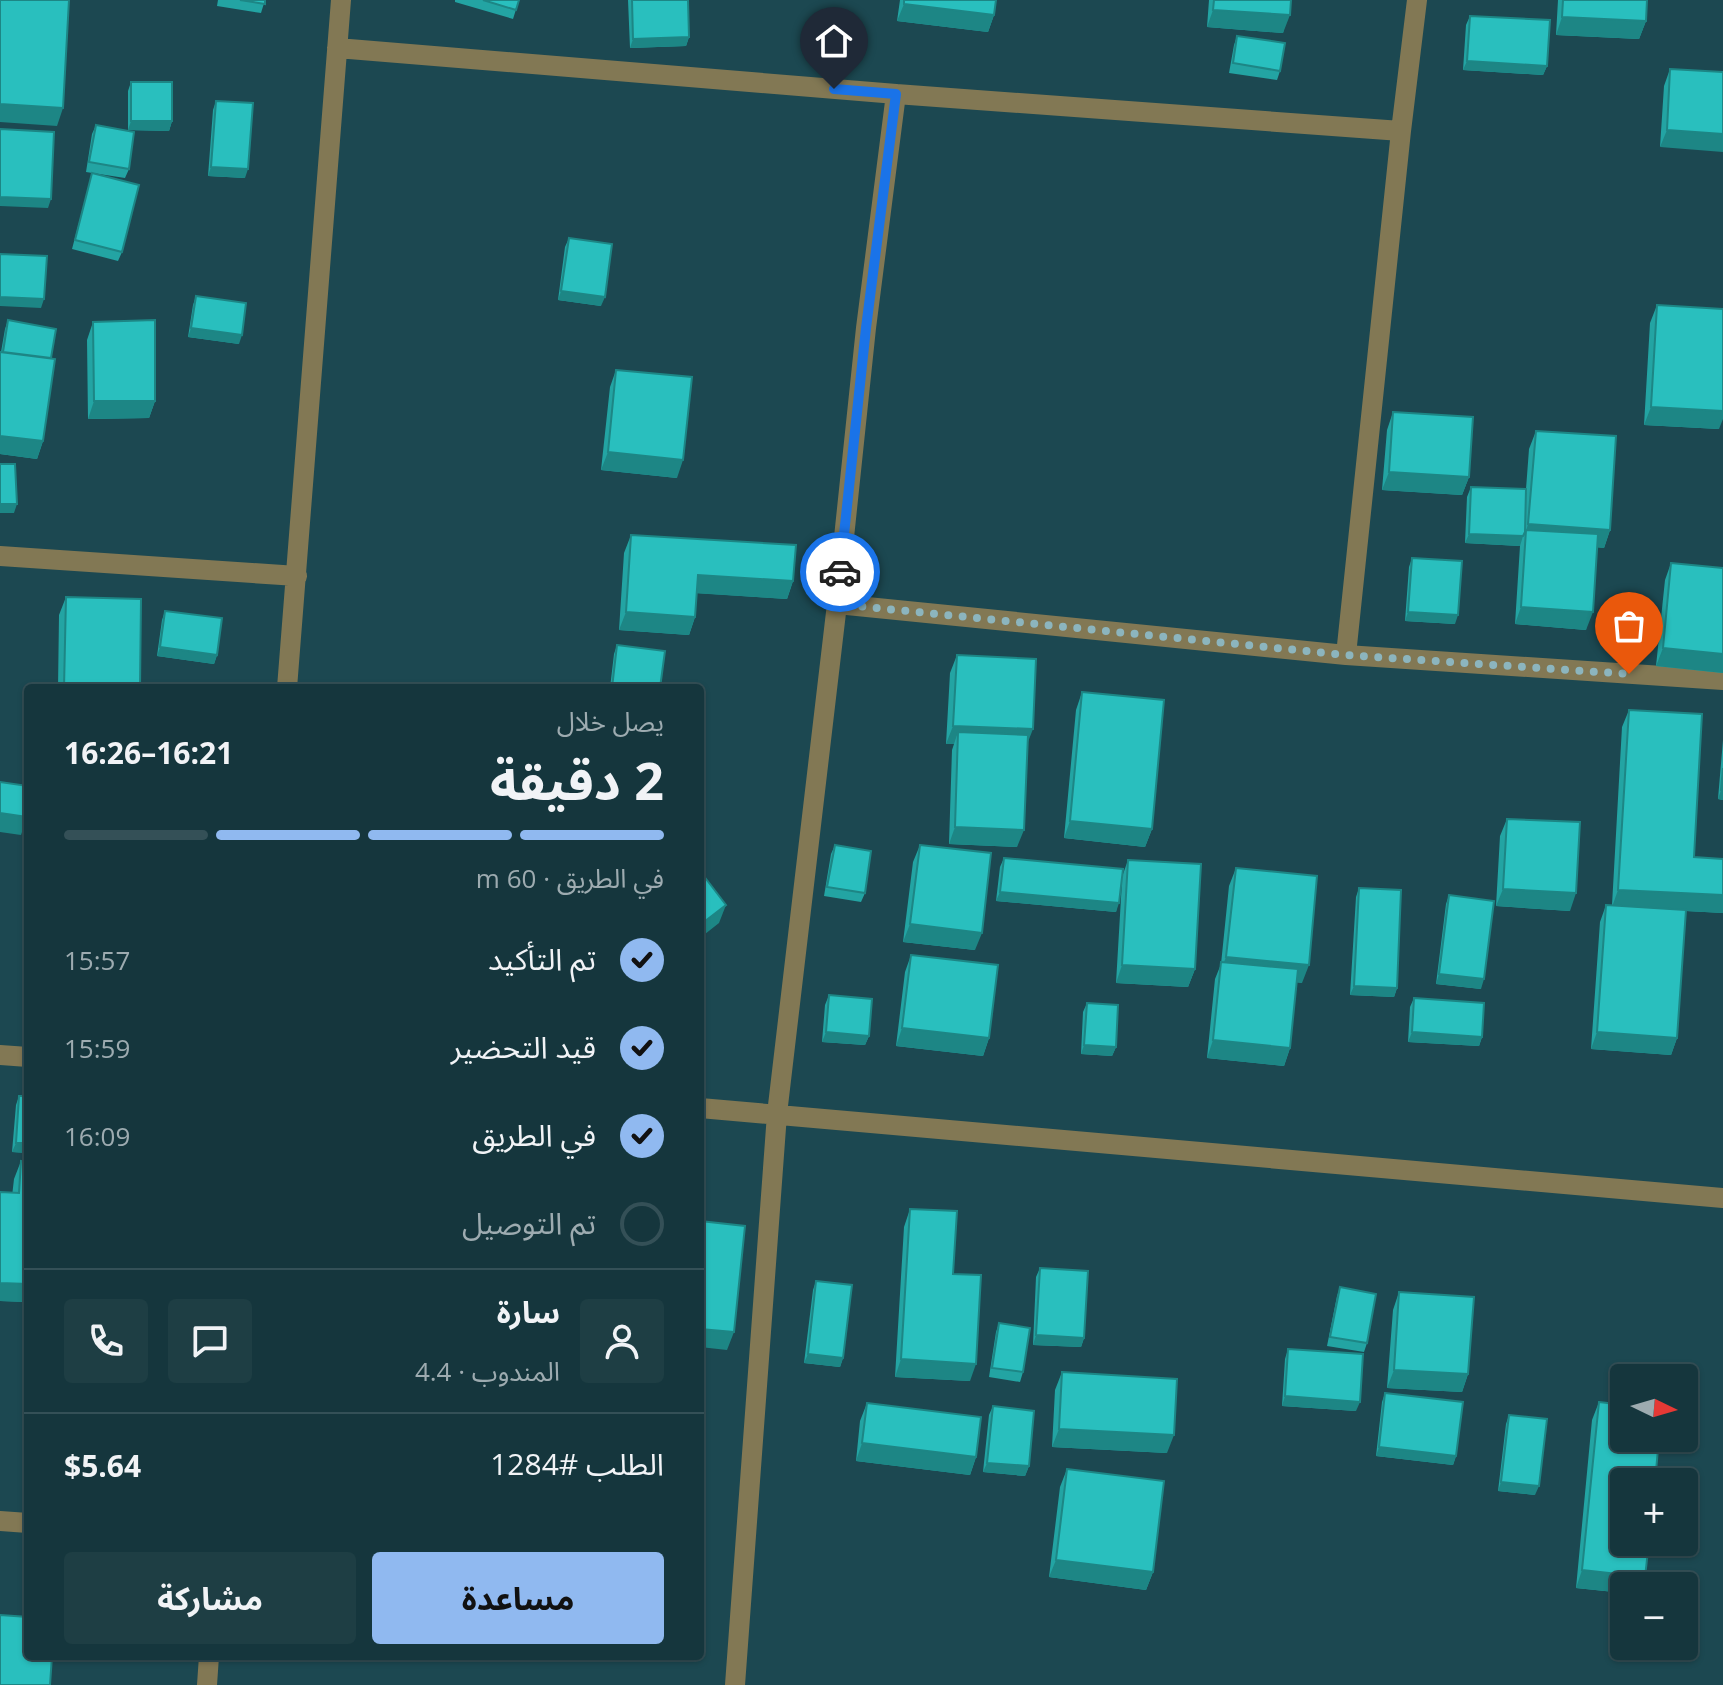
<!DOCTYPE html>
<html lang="ar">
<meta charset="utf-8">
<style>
:root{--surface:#15363d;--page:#1e3e44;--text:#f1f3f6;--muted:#9dabb0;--line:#345057;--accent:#90b9f0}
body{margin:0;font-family:"Open Sans","Noto Sans Arabic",sans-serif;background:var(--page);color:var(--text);direction:rtl;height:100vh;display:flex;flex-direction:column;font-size:30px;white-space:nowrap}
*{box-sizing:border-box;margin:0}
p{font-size:26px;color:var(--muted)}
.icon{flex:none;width:44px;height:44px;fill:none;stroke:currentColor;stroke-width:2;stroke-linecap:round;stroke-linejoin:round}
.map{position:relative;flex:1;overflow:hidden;direction:ltr}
.side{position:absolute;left:24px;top:684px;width:680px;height:976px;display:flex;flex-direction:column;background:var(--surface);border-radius:8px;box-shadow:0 2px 6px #0004,0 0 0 2px var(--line);direction:rtl}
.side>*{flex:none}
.needle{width:52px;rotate:95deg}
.fabs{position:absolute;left:1610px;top:1364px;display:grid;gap:16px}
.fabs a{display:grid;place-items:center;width:88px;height:88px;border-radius:8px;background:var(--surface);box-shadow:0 2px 6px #0004,0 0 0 2px var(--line);font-size:40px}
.pin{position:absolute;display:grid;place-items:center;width:68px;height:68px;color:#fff;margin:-82px -34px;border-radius:50% 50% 50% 0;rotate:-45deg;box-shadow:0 0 8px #0007}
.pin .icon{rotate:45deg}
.courier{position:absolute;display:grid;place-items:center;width:80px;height:80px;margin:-40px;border:6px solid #1a73e8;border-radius:50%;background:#fff;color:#222;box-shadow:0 2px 10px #0007}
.head em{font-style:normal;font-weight:700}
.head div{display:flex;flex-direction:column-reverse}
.head{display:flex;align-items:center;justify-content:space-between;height:136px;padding:0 40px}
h1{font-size:52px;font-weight:700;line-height:60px}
.bar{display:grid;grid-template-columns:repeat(4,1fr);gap:12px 8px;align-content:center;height:96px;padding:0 40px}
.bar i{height:10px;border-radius:6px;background:var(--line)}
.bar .current{background:var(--accent)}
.bar p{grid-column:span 4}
.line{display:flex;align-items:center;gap:20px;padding:0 40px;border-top:2px solid var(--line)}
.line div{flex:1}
.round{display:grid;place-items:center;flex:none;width:84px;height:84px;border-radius:8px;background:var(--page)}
ol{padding:0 40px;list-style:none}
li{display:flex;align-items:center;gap:24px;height:88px}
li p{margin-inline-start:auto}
li .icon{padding:8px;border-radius:50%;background:var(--accent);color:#111;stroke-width:4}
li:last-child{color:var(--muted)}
li i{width:44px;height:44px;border:4px solid var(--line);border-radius:50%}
.button{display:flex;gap:16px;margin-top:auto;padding:16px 40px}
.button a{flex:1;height:92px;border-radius:8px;background:var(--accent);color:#111;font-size:32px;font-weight:700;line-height:92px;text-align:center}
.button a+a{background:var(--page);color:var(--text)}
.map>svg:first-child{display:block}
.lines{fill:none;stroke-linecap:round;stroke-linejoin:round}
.minor{stroke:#827854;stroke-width:20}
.wall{fill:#23a4a3}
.shaded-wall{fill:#1d8685}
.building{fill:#29bfbe;stroke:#1d8685;stroke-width:2}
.done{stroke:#8cb5be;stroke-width:8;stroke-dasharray:0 14.4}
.route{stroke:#1a73e8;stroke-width:10}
</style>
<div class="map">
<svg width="1723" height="1685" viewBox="0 0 1723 1685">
<rect width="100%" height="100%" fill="#1c4851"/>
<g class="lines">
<path class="minor" d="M 337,48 L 896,94 L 1401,131
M 0,556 L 297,576
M 837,604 L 1346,655 L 1723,680
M 1346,655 L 1401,131 L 1417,0
M 287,688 L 341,0
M 0,1055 L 28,1057
M 700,1108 L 1723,1198
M 0,1521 L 28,1523
M 207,1685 L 209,1656
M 735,1685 L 777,1114 L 837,604 L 866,328 L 896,94"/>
</g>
<path class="wall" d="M 218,0 L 265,0 L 261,13 L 217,6 Z
M 455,0 L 519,0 L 513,19 L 455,2 Z
M 628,0 L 688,0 L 689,37 L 686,46 L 630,48 Z
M 900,0 L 996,0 L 994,15 L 988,32 L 897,21 Z
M 1209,0 L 1291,0 L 1283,33 L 1207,27 Z
M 1558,0 L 1647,0 L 1646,21 L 1639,39 L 1556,35 Z
M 1470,16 L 1547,66 L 1543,75 L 1463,70 L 1466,25 Z
M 1237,36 L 1280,71 L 1277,80 L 1229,73 L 1234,45 Z
M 1670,69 L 1723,72 L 1660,147 L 1664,86 Z
M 131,82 L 172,121 L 169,131 L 128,130 L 128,91 Z
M 216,101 L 245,178 L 208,176 L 213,110 Z
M 96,125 L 129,169 L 125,178 L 86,172 L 92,134 Z
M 92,173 L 122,252 L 118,261 L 72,249 Z
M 569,238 L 601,306 L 558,300 L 565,247 Z
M 196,296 L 239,344 L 188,337 L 193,305 Z
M 1657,305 L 1719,429 L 1644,425 L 1650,323 Z
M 8,320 L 51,358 L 43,441 L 37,459 L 0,454 L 0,352 L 1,352 L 5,329 Z
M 93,322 L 155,401 L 149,418 L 88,419 L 87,340 Z
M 616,370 L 677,478 L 601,470 L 610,387 Z
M 1393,412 L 1469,477 L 1462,495 L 1382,490 L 1387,430 Z
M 1536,431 L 1610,530 L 1604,548 L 1597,547 L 1586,630 L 1515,624 L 1520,546 L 1465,543 L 1467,497 L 1471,487 L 1526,489 L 1529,449 Z
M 631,535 L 793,581 L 787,599 L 697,593 L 695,617 L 689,635 L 619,630 L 624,553 Z
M 1412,558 L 1455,624 L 1405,621 L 1409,567 Z
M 1671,563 L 1723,568 L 1723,673 L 1656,666 L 1665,580 Z
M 66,597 L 140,688 L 58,688 L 59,615 Z
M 165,611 L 217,655 L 214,664 L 157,656 L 162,620 Z
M 617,645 L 660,688 L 610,688 L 614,654 Z
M 957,655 L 1028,743 L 1017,847 L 949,844 L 952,750 L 954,744 L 946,744 L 950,673 Z
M 1082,692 L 1152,829 L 1145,847 L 1064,838 L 1076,710 Z
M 1629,710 L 1694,857 L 1723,859 L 1723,913 L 1686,911 L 1677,1038 L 1671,1055 L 1591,1049 L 1600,922 L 1606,905 L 1612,905 L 1622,727 Z
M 1723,740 L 1723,800 L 1718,799 Z
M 1507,819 L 1570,911 L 1496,906 L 1500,836 Z
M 835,845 L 865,893 L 861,902 L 824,896 L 831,854 Z
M 920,845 L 975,950 L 903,942 L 913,862 Z
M 1004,858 L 1122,877 L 1128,860 L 1195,969 L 1188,987 L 1116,983 L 1122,881 L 1116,912 L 996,901 L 1000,867 Z
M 1236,868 L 1302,983 L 1297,982 L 1290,1048 L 1284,1066 L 1207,1058 L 1215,979 L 1221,964 L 1229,886 Z
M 1359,888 L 1397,988 L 1394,997 L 1350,995 L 1356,897 Z
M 1449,895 L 1481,989 L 1436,984 L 1446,904 Z
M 911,955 L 989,1038 L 983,1056 L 896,1046 L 905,972 Z
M 829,995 L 869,1036 L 865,1045 L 822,1042 L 825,1005 Z
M 1414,998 L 1482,1037 L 1479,1046 L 1408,1042 L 1410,1007 Z
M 1087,1003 L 1116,1047 L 1112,1056 L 1081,1054 L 1083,1012 Z
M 19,1096 L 28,1096 L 28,1153 L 12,1152 L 16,1105 Z
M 21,1161 L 28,1162 L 28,1302 L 0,1301 L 14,1179 Z
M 910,1209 L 953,1274 L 970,1381 L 895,1377 L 904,1227 Z
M 1040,1268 L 1084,1338 L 1081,1347 L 1033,1345 L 1036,1277 Z
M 816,1281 L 843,1358 L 840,1367 L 804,1363 L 813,1290 Z
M 1340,1287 L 1367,1343 L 1364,1352 L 1327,1346 L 1337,1296 Z
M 1399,1292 L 1468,1374 L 1462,1392 L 1387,1388 L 1393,1310 Z
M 999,1323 L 1023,1372 L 1020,1382 L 989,1377 L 996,1332 Z
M 1288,1349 L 1356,1411 L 1282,1406 L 1285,1359 Z
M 28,1362 L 28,1408 L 22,1407 Z
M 1062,1372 L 1167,1453 L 1052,1447 L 1055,1390 Z
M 1385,1393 L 1456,1456 L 1453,1465 L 1376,1456 L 1382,1402 Z
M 1599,1402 L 1624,1586 L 1624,1593 L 1576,1588 L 1592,1420 Z
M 867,1403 L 976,1457 L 970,1475 L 856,1461 L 860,1421 Z
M 993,1406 L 1029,1466 L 1025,1476 L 983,1472 L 989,1415 Z
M 1509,1415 L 1535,1495 L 1498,1491 L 1506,1424 Z
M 1067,1469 L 1153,1572 L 1146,1590 L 1049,1577 L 1060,1487 Z"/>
<path class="shaded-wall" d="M 904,4 L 994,15 L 988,32 L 897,21 Z
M 1213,10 L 1290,15 L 1283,33 L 1207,27 Z
M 1562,17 L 1646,21 L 1639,39 L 1556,35 Z
M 689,37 L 686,46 L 630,48 L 633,39 Z
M 1467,61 L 1547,66 L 1543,75 L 1463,70 Z
M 0,104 L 63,108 L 57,126 L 0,122 Z
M 131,121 L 172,121 L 169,131 L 128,130 Z
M 1667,130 L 1723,134 L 1723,152 L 1660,147 Z
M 211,167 L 248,169 L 245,178 L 208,176 Z
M 0,197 L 51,199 L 48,208 L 0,206 Z
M 561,291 L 605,297 L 601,306 L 558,300 Z
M 0,297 L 44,299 L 41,308 L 0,306 Z
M 191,328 L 242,335 L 239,344 L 188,337 Z
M 94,401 L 155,401 L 149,418 L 88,419 Z
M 1651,407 L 1723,411 L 1723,419 L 1719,429 L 1644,425 Z
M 0,436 L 43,441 L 37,459 L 0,454 Z
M 608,452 L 683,460 L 677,478 L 601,470 Z
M 1389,472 L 1469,477 L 1462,495 L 1382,490 Z
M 0,504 L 17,504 L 14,513 L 0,513 Z
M 1528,524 L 1610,530 L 1604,548 L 1525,542 L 1526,531 Z
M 1469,534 L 1523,536 L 1520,546 L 1465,543 Z
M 698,575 L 793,581 L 787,599 L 692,593 Z
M 1521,607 L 1593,612 L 1586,630 L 1515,624 Z
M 626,612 L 695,617 L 689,635 L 619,630 Z
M 1408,612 L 1458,615 L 1455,624 L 1405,621 Z
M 160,647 L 217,655 L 214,664 L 157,656 Z
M 1663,648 L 1723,654 L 1723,673 L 1656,666 Z
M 953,726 L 1033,729 L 1026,747 L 958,732 L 954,744 L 946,744 Z
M 1721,790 L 1723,790 L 1723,800 L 1718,799 Z
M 0,813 L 27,817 L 21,835 L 0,832 Z
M 1070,821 L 1152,829 L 1145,847 L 1064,838 Z
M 955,827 L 1024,830 L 1017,847 L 949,844 Z
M 1503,889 L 1576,893 L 1570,911 L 1496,906 Z
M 1618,890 L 1723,895 L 1723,913 L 1612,907 Z
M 1000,892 L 1119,903 L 1116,912 L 996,901 Z
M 726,905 L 719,923 L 700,938 L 700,925 Z
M 910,924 L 982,933 L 975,950 L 903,942 Z
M 1226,957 L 1309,965 L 1302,983 L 1219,975 Z
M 1122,965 L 1195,969 L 1188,987 L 1116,983 Z
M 1439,974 L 1484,979 L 1481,989 L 1436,984 Z
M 1354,986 L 1397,988 L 1394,997 L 1350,995 Z
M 902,1028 L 989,1038 L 983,1056 L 896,1046 Z
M 826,1032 L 869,1036 L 865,1045 L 822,1042 Z
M 1412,1032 L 1482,1037 L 1479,1046 L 1408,1042 Z
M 1597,1032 L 1677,1038 L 1671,1055 L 1591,1049 Z
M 1213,1040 L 1290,1048 L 1284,1066 L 1207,1058 Z
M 1084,1045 L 1116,1047 L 1112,1056 L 1081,1054 Z
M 16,1143 L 28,1143 L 28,1153 L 12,1152 Z
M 0,1283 L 28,1284 L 28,1302 L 0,1301 Z
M 700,1329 L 734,1332 L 727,1350 L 700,1347 Z
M 1036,1335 L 1084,1338 L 1081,1347 L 1033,1345 Z
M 808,1354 L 843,1358 L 840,1367 L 804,1363 Z
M 901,1359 L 976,1364 L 970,1381 L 895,1377 Z
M 1394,1370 L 1468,1374 L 1462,1392 L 1387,1388 Z
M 1285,1396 L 1360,1402 L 1356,1411 L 1282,1406 Z
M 25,1398 L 28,1398 L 28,1408 L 22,1407 Z
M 1059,1429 L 1174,1435 L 1167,1453 L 1052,1447 Z
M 862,1443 L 976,1457 L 970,1475 L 856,1461 Z
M 1379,1447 L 1456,1456 L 1453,1465 L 1376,1456 Z
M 987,1463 L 1029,1466 L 1025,1476 L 983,1472 Z
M 1501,1482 L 1539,1486 L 1535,1495 L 1498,1491 Z
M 1056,1560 L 1153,1572 L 1146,1590 L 1049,1577 Z
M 1582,1570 L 1645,1577 L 1642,1586 L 1624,1586 L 1624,1593 L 1576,1588 Z"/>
<path class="building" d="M 0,0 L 69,0 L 63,108 L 0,104 Z
M 240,0 L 265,0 L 265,4 Z
M 483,0 L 519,0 L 516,10 Z
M 632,0 L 688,0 L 689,37 L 633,39 Z
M 904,0 L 996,0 L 994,15 L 904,4 Z
M 1214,0 L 1291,0 L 1290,15 L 1213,10 Z
M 1563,0 L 1647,0 L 1646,21 L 1562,17 Z
M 1470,16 L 1550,20 L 1547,66 L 1467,61 Z
M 1237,36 L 1285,43 L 1280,71 L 1233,63 Z
M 1670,69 L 1723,72 L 1723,134 L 1667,130 Z
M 131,82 L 172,82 L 172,121 L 131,121 Z
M 216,101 L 253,103 L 248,169 L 211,167 Z
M 96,125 L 134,132 L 129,169 L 89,162 Z
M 0,129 L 54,132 L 51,199 L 0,197 Z
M 92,173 L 139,185 L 122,252 L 75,240 Z
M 569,238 L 612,244 L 605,297 L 561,291 Z
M 0,254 L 47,256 L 44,299 L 0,297 Z
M 196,296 L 246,303 L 242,335 L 191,328 Z
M 1657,305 L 1723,309 L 1723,411 L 1651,407 Z
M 8,320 L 56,329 L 51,358 L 3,352 Z
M 155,320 L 155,401 L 94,401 L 93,322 Z
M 0,352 L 55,359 L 43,441 L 0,436 Z
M 616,370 L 692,377 L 683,460 L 608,452 Z
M 1393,412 L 1473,417 L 1469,477 L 1389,472 Z
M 1536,431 L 1616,436 L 1610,530 L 1528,524 Z
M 0,464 L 15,464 L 17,504 L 0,504 Z
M 1471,487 L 1526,489 L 1525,532 L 1523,536 L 1469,534 Z
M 1526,530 L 1598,534 L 1593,612 L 1521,607 Z
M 631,535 L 796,545 L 793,581 L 698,575 L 695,617 L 626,612 Z
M 1412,558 L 1462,561 L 1458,615 L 1408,612 Z
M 1671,563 L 1723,568 L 1723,654 L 1663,648 Z
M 66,597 L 141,599 L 140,688 L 64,688 Z
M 165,611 L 222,618 L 217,655 L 160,647 Z
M 617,645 L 665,651 L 660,688 L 612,688 Z
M 957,655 L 1036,659 L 1033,729 L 953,726 Z
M 1082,692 L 1164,700 L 1152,829 L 1070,821 Z
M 1629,710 L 1702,714 L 1694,857 L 1723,859 L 1723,895 L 1618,890 Z
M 958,732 L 1028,735 L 1024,830 L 955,827 Z
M 1723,768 L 1723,790 L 1721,790 Z
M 0,782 L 28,786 L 27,817 L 0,813 Z
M 1507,819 L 1580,822 L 1576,893 L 1503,889 Z
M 835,845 L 871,851 L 865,893 L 827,887 Z
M 920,845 L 991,853 L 982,933 L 910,924 Z
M 1004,858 L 1123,869 L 1119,903 L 1000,892 Z
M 1128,860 L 1201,864 L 1195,969 L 1122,965 Z
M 1236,868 L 1317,876 L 1309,965 L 1226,957 Z
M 700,871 L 726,905 L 700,925 Z
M 1359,888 L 1401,890 L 1397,988 L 1354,986 Z
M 1449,895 L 1494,901 L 1484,979 L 1439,974 Z
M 1606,905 L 1686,910 L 1677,1038 L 1597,1032 Z
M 911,955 L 998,965 L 989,1038 L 902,1028 Z
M 1221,962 L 1298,969 L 1290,1048 L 1213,1040 Z
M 829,995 L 872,999 L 869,1036 L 826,1032 Z
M 1414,998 L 1484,1003 L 1482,1037 L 1412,1032 Z
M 1087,1003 L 1118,1005 L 1116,1047 L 1084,1045 Z
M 19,1096 L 28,1096 L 28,1143 L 16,1143 Z
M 21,1161 L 28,1162 L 28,1284 L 0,1283 L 0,1192 L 19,1193 Z
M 910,1209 L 957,1211 L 953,1274 L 981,1275 L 976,1364 L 901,1359 Z
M 700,1221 L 745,1226 L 734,1332 L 700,1329 Z
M 1040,1268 L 1088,1271 L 1084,1338 L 1036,1335 Z
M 816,1281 L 852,1285 L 843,1358 L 808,1354 Z
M 1340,1287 L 1376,1294 L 1367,1343 L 1330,1337 Z
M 1399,1292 L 1474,1297 L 1468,1374 L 1394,1370 Z
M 999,1323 L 1030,1328 L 1023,1372 L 992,1368 Z
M 1288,1349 L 1363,1354 L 1360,1402 L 1285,1396 Z
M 1062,1372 L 1177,1379 L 1174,1435 L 1059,1429 Z
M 28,1378 L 28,1398 L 25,1398 Z
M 1385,1393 L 1463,1402 L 1456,1456 L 1379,1447 Z
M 1599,1402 L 1624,1405 L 1624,1438 L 1659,1438 L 1655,1482 L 1624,1482 L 1624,1542 L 1649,1542 L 1645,1577 L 1582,1570 Z
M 867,1403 L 981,1417 L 976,1457 L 862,1443 Z
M 993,1406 L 1034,1411 L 1029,1466 L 987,1463 Z
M 1509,1415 L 1547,1419 L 1539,1486 L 1501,1482 Z
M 1067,1469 L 1164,1481 L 1153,1572 L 1056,1560 Z
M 0,1615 L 28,1617 L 28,1656 L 52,1656 L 50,1685 L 0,1685 Z"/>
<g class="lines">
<path class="done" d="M 840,572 L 837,604 L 1346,655 L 1629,674"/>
<path class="route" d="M 834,89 L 896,94 L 866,328 L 840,572"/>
</g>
</svg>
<div class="fabs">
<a><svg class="needle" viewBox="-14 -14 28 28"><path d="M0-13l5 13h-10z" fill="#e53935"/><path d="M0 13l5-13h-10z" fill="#9dabb0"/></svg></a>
<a>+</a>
<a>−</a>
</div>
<div class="pin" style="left:1629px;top:674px;background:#ea580c"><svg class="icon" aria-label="bag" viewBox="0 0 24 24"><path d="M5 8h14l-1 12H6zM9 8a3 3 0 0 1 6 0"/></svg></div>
<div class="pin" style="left:834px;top:89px;background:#1f2937"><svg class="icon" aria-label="home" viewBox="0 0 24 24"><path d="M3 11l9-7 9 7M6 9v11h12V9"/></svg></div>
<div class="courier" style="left:840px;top:572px"><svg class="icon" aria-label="car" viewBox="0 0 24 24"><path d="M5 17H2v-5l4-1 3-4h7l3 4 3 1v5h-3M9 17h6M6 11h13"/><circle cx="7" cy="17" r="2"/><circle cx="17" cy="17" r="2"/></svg></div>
<section class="side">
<div class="head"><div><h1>2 دقيقة</h1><p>يصل خلال</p></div><em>16:21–16:26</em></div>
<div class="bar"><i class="current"></i><i class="current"></i><i class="current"></i><i></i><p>في الطريق · 60 m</p></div>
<ol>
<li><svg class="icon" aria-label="check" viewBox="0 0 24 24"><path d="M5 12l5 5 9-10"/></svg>تم التأكيد<p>15:57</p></li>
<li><svg class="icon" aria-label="check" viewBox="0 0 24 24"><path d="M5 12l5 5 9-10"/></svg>قيد التحضير<p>15:59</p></li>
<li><svg class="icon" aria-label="check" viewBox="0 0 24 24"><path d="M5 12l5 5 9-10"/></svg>في الطريق<p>16:09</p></li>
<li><i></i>تم التوصيل</li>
</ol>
<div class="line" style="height:144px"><a class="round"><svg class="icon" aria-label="person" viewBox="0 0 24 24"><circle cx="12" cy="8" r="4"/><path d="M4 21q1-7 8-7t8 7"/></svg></a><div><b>سارة</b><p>المندوب · 4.4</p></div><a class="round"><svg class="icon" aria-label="chat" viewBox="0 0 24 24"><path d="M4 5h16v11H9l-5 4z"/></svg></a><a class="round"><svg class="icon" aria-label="phone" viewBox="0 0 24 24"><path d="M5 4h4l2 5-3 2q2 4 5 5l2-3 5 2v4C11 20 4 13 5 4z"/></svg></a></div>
<div class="line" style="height:104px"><div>الطلب #1284</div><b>$5.64</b></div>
<div class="button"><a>مساعدة</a><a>مشاركة</a></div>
</section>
</div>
